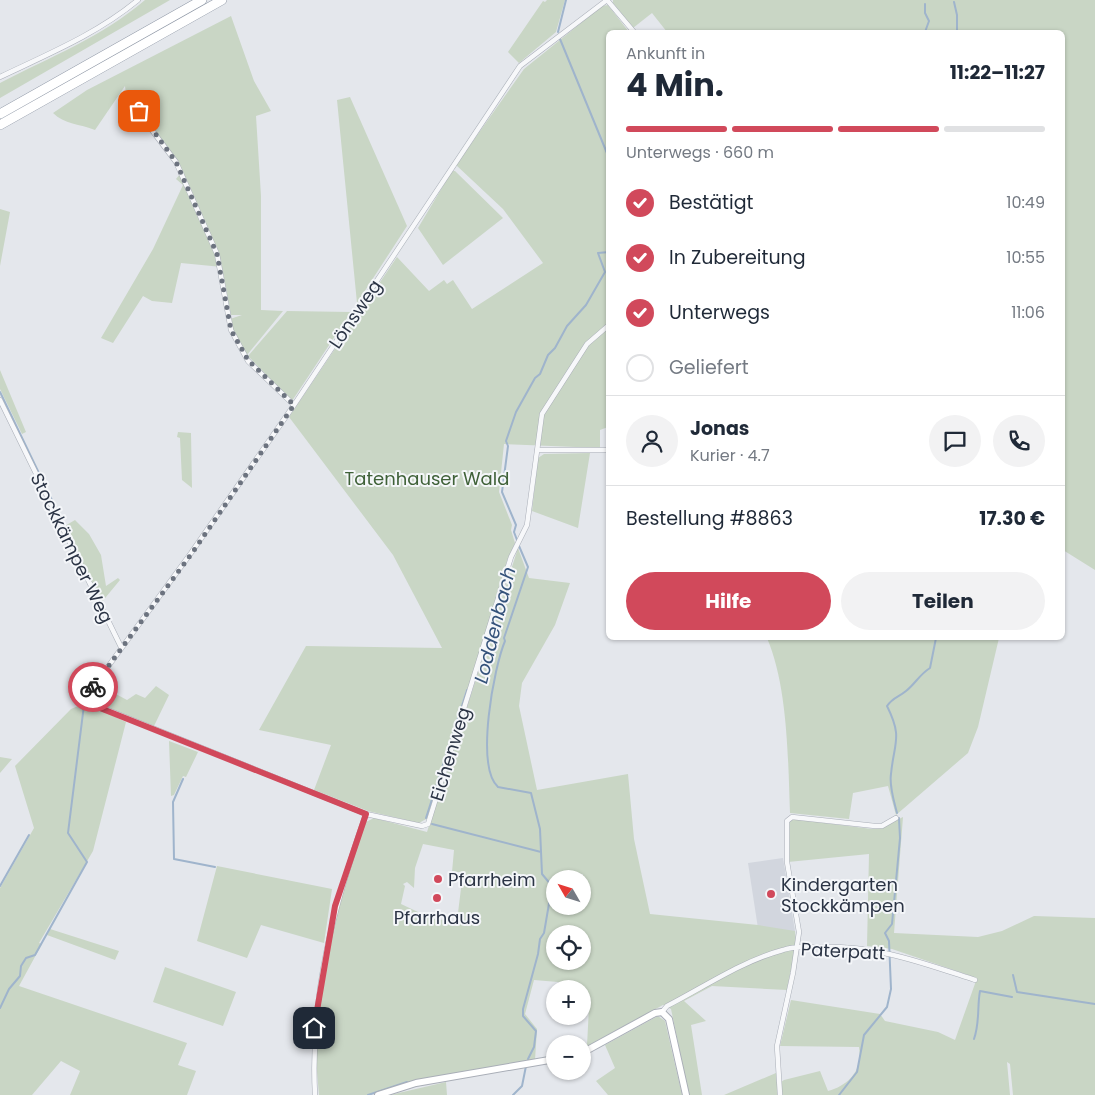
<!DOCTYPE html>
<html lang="de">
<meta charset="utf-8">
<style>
:root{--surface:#fff;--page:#f2f2f3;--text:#1f2937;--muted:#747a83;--line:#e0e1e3;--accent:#d1495b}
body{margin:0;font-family:Poppins,sans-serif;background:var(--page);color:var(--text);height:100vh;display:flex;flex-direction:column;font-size:19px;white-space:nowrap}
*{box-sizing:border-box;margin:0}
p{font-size:16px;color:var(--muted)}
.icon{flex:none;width:28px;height:28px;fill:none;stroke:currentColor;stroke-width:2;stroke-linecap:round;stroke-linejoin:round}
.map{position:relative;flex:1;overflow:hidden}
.drawer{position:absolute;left:606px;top:30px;width:459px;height:610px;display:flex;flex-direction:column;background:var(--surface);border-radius:8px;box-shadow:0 1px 4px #0004}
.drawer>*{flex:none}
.needle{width:32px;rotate:309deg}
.controls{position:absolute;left:546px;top:870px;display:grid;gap:10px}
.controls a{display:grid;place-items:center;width:45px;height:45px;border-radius:50%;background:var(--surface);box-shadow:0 1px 4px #0004;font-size:25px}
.pin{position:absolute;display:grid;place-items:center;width:42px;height:42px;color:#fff;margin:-21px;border-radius:10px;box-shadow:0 2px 8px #0006}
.courier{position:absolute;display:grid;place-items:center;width:50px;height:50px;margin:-25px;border:4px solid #d1495b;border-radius:50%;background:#fff;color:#222;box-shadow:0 1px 6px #0007}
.head em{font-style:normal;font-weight:700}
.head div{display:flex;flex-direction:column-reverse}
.head{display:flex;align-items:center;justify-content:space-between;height:85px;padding:0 20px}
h1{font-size:32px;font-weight:700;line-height:38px}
.bar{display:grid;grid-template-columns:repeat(4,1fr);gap:8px 5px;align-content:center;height:60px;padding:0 20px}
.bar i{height:6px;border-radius:4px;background:var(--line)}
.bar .selected{background:var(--accent)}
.bar p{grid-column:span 4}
.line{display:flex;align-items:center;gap:12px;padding:0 20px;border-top:1px solid var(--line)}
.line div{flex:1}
.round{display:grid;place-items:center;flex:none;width:52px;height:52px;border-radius:26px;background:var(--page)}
ol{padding:0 20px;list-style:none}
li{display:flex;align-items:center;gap:15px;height:55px}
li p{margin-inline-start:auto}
li .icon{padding:5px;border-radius:50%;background:var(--accent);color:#fff;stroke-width:4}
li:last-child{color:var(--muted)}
li i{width:28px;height:28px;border:2px solid var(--line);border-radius:50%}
.button{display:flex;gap:10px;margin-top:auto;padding:10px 20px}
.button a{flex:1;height:58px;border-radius:30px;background:var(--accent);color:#fff;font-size:20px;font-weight:700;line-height:58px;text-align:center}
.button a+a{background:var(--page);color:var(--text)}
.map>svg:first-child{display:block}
.built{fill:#d2d6de}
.green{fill:#c9d6c5;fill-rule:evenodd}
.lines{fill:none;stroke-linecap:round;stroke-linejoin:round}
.stream{stroke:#9fb4cc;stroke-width:2}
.street-casing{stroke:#a9aeb7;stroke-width:5.5}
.secondary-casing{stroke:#a9aeb7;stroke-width:8}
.highway-casing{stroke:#8b94a3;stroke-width:10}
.street{stroke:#f7f8fa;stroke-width:4.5}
.secondary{stroke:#fff;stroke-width:6}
.highway{stroke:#fff;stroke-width:9}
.done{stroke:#6c737f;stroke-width:5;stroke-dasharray:0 9}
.route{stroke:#d1495b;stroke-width:6}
.poi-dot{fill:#d1495b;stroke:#f4f6f9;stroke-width:2}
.labels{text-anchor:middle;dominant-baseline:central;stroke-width:4;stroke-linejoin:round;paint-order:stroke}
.street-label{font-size:18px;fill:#2b3445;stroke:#f4f6f9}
.park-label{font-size:18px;fill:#3f6138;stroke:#f4f6f9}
.poi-label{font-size:18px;fill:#2b3445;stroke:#f4f6f9;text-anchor:start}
.water-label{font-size:19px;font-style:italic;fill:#34527a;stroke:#f4f6f9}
</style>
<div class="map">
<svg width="1095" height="1095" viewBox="0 0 1095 1095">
<rect width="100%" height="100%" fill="#e4e7ec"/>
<path class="built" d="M 783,858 L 795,931 L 795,941 L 759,935 L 748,863 Z"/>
<path class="green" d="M 145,0 L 170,0 L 0,98 L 0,83 C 50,57 102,37 145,0 Z
M 547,0 L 565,0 L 556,32 L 519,63 L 508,52 L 543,1 L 545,2 Z
M 613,0 L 1095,0 L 1095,570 L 1063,550 L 1062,32 L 667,32 L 652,13 L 633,28 L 613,3 Z
M 608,5 L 629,32 L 609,32 L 608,427 L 600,430 L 600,448 L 504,444 L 499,492 L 512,525 L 511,530 L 515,543 L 507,561 L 468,690 L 466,690 L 428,818 L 419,823 L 368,811 L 314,790 L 331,745 L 259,730 L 306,646 L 442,648 L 393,555 L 289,417 L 397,257 L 429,291 L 444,280 L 447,284 L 453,280 L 472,309 L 543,263 L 503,209 L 456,165 L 524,69 L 602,6 Z
M 231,16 L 254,81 L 271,111 L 256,116 L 261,196 L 261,310 L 283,311 L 247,355 L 233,330 L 230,319 L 242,315 L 231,315 L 222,267 L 181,263 L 172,303 L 152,301 L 143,296 L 113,343 L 101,338 L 153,249 L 183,185 L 176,179 L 180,174 L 176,162 L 126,95 L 125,86 L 95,130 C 80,124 64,124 53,113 L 87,90 Z
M 350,97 L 407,226 L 357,303 L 337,100 Z
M 452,171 L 455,171 L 503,218 L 443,265 L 418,228 Z
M 0,209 L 10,212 L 0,266 Z
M 287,311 L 351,312 L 292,401 L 248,356 Z
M 0,370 L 26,432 L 22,434 L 0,389 Z
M 178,432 L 191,433 L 192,488 L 182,480 L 180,438 L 177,437 Z
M 590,453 L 578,528 L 532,511 L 538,458 L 544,454 Z
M 75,520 L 89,534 L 101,555 L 106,586 L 118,578 L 120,580 L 101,603 L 63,527 Z
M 518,548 L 529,578 L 570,583 L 555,625 L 522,683 L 519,706 L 537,790 L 628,774 L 634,839 L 650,914 L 758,925 L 795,931 L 796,943 L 787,990 L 712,986 L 684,1001 L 706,1021 L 691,1025 L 702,1095 L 689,1095 L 671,1009 L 663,1005 L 587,1046 L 589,1007 L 583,1001 L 582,989 L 566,989 L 558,982 L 534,980 L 525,1014 L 537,1029 L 535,1060 L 413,1081 L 369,1095 L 319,1095 L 316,1060 L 316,1028 L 337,909 L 366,822 L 374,818 L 427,832 ZM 423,844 L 454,850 L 452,872 L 463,872 L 457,921 L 433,919 L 401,904 L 405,886 L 403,884 L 407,882 L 414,888 L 415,868 ZM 583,874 L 582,906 L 555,906 L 555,879 L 579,879 L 574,876 ZM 555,934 L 582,934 L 582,961 L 555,961 Z
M 767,638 L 999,638 L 978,727 L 968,753 L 896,815 L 888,786 L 853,793 L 849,819 L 790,813 C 788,759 788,687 767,638 Z
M 99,685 L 127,700 L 136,694 L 145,698 L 156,686 L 169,695 L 154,726 L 93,703 L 91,697 Z
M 85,703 L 126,722 L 93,851 L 39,943 L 42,944 L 19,986 L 187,1043 L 178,1065 L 196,1071 L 187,1095 L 70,1095 L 80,1071 L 61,1061 L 32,1095 L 0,1095 L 0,888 L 34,828 L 15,766 L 71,709 Z
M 169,741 L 198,752 L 186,777 L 183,776 L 174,795 L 171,796 Z
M 0,757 L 12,759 L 0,773 Z
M 903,817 L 894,933 L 978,937 L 1002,931 L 1034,916 L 1095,918 L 1095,927 L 1088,927 L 1095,927 L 1095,1095 L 1013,1095 L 1010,1064 L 1007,1062 L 1010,1095 L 782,1095 L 781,1082 L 784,1080 L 820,1071 L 828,1091 C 849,1085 863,1070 859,1047 L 780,1046 L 791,1000 L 880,1014 L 885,1021 L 938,1032 L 955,1040 L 977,978 L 892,949 L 867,946 L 869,854 L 788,862 L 789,822 L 793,819 L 872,829 L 881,828 Z
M 217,866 L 332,889 L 324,943 L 261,925 L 247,958 L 197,941 Z
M 50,929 L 119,951 L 115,960 L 47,935 Z
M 165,967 L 236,992 L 223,1026 L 153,1002 Z
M 658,1016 L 665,1021 L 682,1095 L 608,1095 L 596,1081 L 615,1068 L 605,1045 Z
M 776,1073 L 778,1095 L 724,1095 Z
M 446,1082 L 447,1095 L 390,1095 Z"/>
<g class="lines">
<path class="stream" d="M 954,2 L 957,15 L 957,32
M 925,4 L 925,13 L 929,21 L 925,32
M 558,32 L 566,0
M 560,39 L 609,158
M 0,392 L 62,521
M 517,540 L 514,532 L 516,525 L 502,492 L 508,446 L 506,441 L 516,412 L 535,378 L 540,374 L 548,355 L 555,348 L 567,326 L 586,305 L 605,272 L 598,253 L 609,252
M 519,546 L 528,567 L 504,638 L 505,641 C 494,667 475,766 498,787 L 531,793 L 540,829 L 542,874 L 552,886 L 544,933 L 540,939 L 538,954 L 523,1009 L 523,1016 L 536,1031 L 534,1047 L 528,1059
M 183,779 L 173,802 L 174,859 L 215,867
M 897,813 C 894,801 889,786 891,774 C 894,742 903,738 887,706 C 893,697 899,697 906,691 C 916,683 919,675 930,668 L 936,638
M 426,818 L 467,690
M 432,824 L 541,852
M 0,886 L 29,835
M 1013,975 L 1017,992 L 1095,1004
M 0,1008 L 9,989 L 20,976 L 21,966 L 26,958 L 35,955 L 87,862 L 68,833 L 84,705
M 974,1039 C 980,1022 977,1007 980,991 L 1012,997
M 368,1095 L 407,1082
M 513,1095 L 522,1086 L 526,1066
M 839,1095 L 857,1072 L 864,1035 L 887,1007 L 891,989 L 889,941 L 885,933 L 892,924 L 900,838 L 899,818"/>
<g class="street-casing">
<path id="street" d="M 607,0 L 520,66 L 294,405 L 191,553 L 88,694 L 86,699 L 88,702 L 366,814 L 422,826 L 428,824 L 511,557 L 527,525 L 542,414 L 587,344 L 609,325
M 607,0 L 634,32
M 0,77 C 48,54 97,34 138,0
M 126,96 L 176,162 L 217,254 L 231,330 L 248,361 L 294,405
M 0,400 L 121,647
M 537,450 L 609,450
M 662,1012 L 667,1006 C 704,987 742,961 783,950 C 793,946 805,947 816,947 C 876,945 920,962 975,980
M 315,1095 C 310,995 333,908 366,814
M 780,1095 L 777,1046 L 793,973 L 799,932 L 787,862 L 787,821 L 792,817 L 875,826 L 882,826 L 896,818"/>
</g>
<g class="secondary-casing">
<path id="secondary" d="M 582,1053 L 655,1013 L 662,1012 L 669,1019 L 686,1095
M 378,1095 L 416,1083 L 555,1059"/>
</g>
<g class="highway-casing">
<path id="highway" d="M 0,114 L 202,0
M 0,125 L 222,0"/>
</g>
<use href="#street" class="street"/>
<use href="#secondary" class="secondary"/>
<use href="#highway" class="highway"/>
</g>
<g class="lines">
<path class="done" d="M 93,687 L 192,553 L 294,405 L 248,360 L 231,330 L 217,254 L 176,162 L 139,111"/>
<path class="route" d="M 93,687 L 86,699 L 90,704 L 366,814 L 335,906 L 314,1028"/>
</g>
<g class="poi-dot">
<circle cx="438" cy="879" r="5"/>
<circle cx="771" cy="894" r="5"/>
<circle cx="437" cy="898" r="5"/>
</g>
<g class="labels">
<g class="street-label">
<text transform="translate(355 314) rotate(-56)">Lönsweg</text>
<text transform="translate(72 548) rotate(64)">Stockkämper Weg</text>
<text transform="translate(450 754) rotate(-73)">Eichenweg</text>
<text transform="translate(843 951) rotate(3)">Paterpatt</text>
</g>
<g class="park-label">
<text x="427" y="478">Tatenhauser Wald</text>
</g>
<g class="poi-label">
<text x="448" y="879">Pfarrheim</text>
<text x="781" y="884">Kindergarten<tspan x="781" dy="21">Stockkämpen</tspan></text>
<text x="437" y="917" text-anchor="middle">Pfarrhaus</text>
</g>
<g class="water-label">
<text transform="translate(495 625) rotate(-76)">Loddenbach</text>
</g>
</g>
</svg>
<div class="controls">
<a><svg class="needle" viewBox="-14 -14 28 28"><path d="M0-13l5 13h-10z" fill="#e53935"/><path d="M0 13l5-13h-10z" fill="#747a83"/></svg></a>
<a><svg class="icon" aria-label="locate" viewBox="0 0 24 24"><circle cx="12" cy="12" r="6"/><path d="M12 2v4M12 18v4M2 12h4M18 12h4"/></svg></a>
<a>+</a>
<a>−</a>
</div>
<div class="pin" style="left:139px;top:111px;background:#ea580c"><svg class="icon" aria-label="bag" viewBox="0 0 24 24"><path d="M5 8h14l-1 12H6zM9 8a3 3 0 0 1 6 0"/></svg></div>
<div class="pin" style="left:314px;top:1028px;background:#1f2937"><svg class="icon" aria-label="home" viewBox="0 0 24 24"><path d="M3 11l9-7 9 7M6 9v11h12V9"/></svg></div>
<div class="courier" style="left:93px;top:687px"><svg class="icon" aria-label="bike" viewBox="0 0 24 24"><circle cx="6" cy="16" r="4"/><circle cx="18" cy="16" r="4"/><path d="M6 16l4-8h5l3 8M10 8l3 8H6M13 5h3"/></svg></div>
<section class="drawer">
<div class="head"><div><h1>4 Min.</h1><p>Ankunft in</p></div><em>11:22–11:27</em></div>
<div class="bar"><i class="selected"></i><i class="selected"></i><i class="selected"></i><i></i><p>Unterwegs · 660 m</p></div>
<ol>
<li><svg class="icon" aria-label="check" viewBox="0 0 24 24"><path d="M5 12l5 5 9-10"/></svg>Bestätigt<p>10:49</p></li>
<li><svg class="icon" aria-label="check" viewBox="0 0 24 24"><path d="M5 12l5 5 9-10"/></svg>In Zubereitung<p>10:55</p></li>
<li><svg class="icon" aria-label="check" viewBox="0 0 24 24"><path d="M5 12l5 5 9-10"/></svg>Unterwegs<p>11:06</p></li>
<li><i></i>Geliefert</li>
</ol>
<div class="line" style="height:90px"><a class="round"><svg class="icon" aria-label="person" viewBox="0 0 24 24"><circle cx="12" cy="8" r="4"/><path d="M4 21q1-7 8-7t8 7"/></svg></a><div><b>Jonas</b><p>Kurier · 4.7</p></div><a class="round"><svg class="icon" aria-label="chat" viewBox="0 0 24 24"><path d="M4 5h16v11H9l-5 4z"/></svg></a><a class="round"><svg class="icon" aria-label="phone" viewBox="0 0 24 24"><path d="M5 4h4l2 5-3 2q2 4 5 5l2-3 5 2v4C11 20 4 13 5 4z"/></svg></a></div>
<div class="line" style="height:65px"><div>Bestellung #8863</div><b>17.30 €</b></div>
<div class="button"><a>Hilfe</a><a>Teilen</a></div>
</section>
</div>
